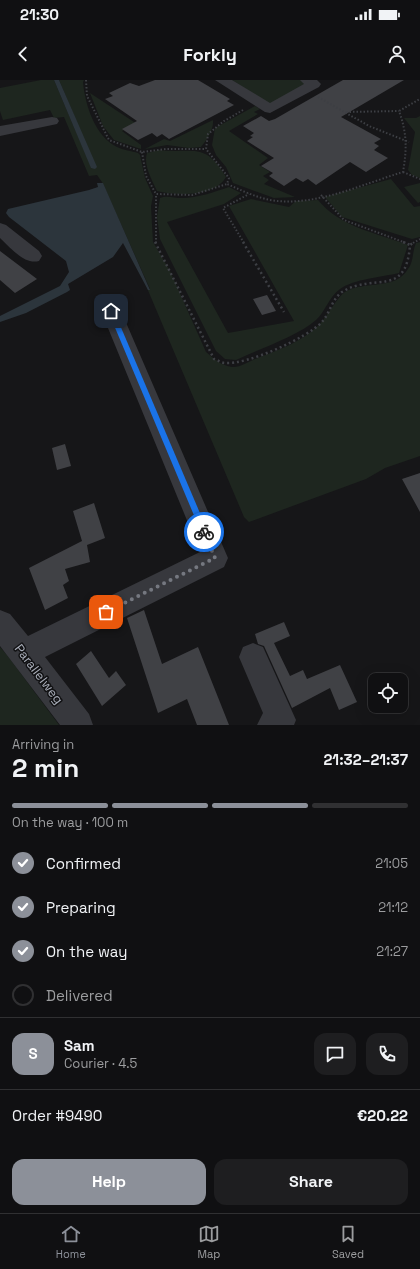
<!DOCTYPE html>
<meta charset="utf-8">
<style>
:root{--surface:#101012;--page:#1e1e20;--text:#f1f3f6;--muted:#9c9d9f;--line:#303032;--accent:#8c9099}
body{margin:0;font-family:"Space Grotesk",sans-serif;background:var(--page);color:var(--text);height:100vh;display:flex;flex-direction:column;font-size:15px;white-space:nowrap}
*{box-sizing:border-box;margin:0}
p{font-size:13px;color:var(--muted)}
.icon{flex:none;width:22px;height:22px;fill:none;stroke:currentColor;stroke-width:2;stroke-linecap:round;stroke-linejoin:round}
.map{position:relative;height:645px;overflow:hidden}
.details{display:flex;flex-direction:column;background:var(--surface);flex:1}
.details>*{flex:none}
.buttons{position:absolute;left:368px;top:593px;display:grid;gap:8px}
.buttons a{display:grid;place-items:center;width:40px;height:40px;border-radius:8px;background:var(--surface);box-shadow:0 4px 16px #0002,0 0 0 1px var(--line);font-size:20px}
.pin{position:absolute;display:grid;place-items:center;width:34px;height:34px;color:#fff;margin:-17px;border-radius:8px;box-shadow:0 2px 6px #0006}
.courier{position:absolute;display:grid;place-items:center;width:40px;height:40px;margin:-20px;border:3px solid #1a73e8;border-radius:50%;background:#fff;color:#222;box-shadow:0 1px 5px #0007}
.head em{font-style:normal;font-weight:600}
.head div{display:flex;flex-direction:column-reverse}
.head{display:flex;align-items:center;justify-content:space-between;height:68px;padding:0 12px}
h1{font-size:26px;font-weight:600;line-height:30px}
.bar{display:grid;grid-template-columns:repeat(4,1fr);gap:6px 4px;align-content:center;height:48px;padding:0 12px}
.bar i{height:5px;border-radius:3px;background:var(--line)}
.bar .active{background:var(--accent)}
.bar p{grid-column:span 4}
.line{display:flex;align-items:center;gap:10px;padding:0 12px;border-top:1px solid var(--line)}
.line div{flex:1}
.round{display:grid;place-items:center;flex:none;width:42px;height:42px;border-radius:12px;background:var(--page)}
ol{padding:0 12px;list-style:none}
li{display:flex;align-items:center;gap:12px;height:44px}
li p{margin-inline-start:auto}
li .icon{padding:4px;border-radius:50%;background:var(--accent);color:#fff;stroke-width:4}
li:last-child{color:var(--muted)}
li i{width:22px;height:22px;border:2px solid var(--line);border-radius:50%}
.action{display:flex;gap:8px;margin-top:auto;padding:8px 12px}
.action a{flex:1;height:46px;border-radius:12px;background:var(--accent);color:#fff;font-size:16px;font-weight:600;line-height:46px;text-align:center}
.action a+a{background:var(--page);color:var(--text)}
.status{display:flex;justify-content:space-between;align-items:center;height:28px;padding:0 20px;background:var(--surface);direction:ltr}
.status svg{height:11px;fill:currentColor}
header{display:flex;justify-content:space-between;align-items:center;height:52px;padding:0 12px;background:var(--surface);font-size:18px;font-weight:600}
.dock{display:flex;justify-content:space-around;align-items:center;height:56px;border-top:1px solid var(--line);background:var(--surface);font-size:11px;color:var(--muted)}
.dock a{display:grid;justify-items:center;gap:2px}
.dock .active{color:var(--accent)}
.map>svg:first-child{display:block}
.green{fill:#1e261f}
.water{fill:#2c353c}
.building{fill:#404145}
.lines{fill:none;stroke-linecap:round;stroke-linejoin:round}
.path-far1{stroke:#3d3f44;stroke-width:2;stroke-dasharray:1.5 2;stroke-linecap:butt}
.path{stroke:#3d3f44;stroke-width:2.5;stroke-dasharray:2 3;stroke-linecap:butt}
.minor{fill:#37383d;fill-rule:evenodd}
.route{fill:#1a73e8}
.done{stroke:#757880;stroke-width:4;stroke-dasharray:0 7.2}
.labels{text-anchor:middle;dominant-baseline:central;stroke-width:3;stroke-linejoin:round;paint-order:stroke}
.near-street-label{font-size:13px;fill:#a8adb8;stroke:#111113}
</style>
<div class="status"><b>21:30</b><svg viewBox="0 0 49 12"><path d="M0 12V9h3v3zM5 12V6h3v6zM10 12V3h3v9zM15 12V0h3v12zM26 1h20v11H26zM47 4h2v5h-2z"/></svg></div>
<header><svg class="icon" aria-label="back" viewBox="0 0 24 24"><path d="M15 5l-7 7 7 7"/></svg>Forkly<svg class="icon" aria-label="person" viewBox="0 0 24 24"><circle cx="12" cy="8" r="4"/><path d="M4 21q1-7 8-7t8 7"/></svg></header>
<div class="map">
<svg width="420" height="645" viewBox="0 0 420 645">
<rect width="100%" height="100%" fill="#161618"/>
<path class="green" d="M 41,0 L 54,0 L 92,89 L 75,38 L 59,0 L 84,0 L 83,2 C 85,25 95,56 117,67 C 123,70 132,71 138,73 L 140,75 L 145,98 L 153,116 L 151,126 L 153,162 L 170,191 L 206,272 C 213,278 222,286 232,287 C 239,288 248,282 255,279 C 278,270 300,263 319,245 C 327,237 338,216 345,212 C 365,200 395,211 408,189 C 414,181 412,172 416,163 L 420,162 L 420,376 L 385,388 L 366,399 L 249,442 L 244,437 L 147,208 L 150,209 L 102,102 L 97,95 L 89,96 L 64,37 L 54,38 L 50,30 L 3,40 L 0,31 L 0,8 Z
M 232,0 L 301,0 L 306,6 L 269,24 Z
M 90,13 L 137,44 L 122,51 L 141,65 L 141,69 L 114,60 L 103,46 Z
M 255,26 L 260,29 L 254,32 L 258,34 L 229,51 L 268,78 L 259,85 L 270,92 L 263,96 L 269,100 L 264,104 L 295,117 L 274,118 L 233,103 L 226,87 L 216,75 L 212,65 L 215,48 Z
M 420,36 L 420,98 L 412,95 L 408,90 L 415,52 L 404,38 L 416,38 Z
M 213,40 C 214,49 207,60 201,67 L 189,68 L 167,65 L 145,69 L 164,59 L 170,61 Z
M 159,70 C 193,74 205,61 226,97 C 215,117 177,116 157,111 C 152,100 143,85 147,73 Z
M 391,99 L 414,127 L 420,126 L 420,157 L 412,159 L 342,137 L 325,117 Z
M 420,103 L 420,122 L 418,123 L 404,107 Z
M 229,107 L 241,113 L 224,124 L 167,142 L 228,253 L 294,241 L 229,126 L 251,119 L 289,127 L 296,121 L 318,120 C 340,147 377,153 408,165 L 399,193 C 382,197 354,199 340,209 C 329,217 325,232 316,240 C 298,256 259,269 236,280 L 225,279 L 216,271 L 160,159 L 157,137 L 160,118 C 167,115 174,118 182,118 C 198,118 214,112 229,107 Z
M 0,567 L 7,575 L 59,645 L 0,645 Z"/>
<path class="water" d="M 54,0 L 59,0 L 97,87 L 95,89 L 91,88 Z
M 97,103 L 103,103 L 150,210 L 148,210 L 123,163 L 113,177 L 68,204 L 70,210 L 67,212 L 26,233 L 0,242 L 0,236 L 60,206 L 69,192 L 66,181 L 9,137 L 6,133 L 8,129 L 89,110 L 98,107 Z"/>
<path class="building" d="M 155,0 L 198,0 L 230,19 L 227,21 L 234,25 L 169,59 L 162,54 L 157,57 L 152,53 L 138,60 L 122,49 L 137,41 L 105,19 L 113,16 L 109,13 L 130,3 L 139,6 Z
M 343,0 L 404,0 L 341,37 L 381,59 L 374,63 L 379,66 L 374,70 L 388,78 L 366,92 L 350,82 L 316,105 L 308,99 L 303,102 L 296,98 L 284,106 L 269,96 L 273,93 L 261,86 L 274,78 L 247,61 L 253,57 L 250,56 L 254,53 L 243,46 L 261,36 L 269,41 L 275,39 Z
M 0,171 L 37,199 L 15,213 L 0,200 Z
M 267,215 L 276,231 L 262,235 L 253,219 Z
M 65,364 L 71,386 L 57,390 L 52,368 Z
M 420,393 L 420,432 L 402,399 Z
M 94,423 L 105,458 L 87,465 L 90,482 L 65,489 L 69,501 L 63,505 L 68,518 L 45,530 L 29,488 L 82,461 L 73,431 Z
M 144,530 L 162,584 L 198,567 L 229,645 L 197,645 L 187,619 L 158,633 L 127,538 Z
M 284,542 L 290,556 L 274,563 L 290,596 L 303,590 L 307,599 L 340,585 L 357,622 L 339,630 L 330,608 L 292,628 L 264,566 L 258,564 L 255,554 Z
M 91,571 L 109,598 L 116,591 L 126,605 L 102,626 L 76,584 Z"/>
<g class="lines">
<path class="path-far1" d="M 86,0 L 87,16 L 109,60 L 142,72 L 166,69 L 206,69
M 318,17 L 369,46 L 409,62
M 243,30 L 224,41 L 208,54 L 206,69 L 229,98 L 227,104 C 243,111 259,119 277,121 C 319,125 363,104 403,92 C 407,69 407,53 399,31 L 420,19
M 346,32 L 399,31
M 142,72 L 146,96 L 156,114 L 192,115 L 227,104
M 403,92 L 420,99
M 321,115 L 344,140 L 406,163
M 156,163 L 156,114
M 244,163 L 223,128 L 249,114
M 413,163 L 420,159"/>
<path class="path" d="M 155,162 L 214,279 C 218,280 221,283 225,283 C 247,285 307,258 322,242 C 330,233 332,219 342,212 C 374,192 406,219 410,165 L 414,162
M 243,162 L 284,232
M 403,162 L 410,165"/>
<path class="minor" d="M 215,0 L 232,0 L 270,23 L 304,4 L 300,0 L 317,0 L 321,4 L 319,7 L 270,33 L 265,32 Z
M 52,37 L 57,38 L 59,41 L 57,44 L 0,56 L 0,46 Z
M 0,143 L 6,145 L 39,171 L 42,176 L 39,181 C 24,185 11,168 0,158 Z
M 111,224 L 118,226 L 121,231 L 228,478 L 224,487 L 45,577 L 89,634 L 93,645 L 60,645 L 0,566 L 0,530 L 10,534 L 28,556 L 200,472 L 101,231 L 104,226 Z
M 253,563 L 263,567 L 296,640 L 294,645 L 257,645 L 263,633 L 239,577 L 243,567 Z"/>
</g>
<path class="route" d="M 111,229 L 114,231 L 208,452 L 207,454 L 202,454 L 201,452 L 108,231 Z"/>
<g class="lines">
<path class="done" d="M 106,532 L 215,478 L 204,452"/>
</g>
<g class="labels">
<g class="near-street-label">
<text transform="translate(39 594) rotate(53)">Parallelweg</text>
</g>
</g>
</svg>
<div class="buttons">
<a><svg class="icon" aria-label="locate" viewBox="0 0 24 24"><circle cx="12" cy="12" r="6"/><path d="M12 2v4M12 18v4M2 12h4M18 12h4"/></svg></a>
</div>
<div class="pin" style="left:106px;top:532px;background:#ea580c"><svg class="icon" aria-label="bag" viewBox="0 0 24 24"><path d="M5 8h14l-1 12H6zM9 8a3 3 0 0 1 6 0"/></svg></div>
<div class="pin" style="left:111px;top:231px;background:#1f2937"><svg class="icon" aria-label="home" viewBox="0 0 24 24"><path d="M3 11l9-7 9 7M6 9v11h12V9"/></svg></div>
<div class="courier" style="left:204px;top:452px"><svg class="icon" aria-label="bike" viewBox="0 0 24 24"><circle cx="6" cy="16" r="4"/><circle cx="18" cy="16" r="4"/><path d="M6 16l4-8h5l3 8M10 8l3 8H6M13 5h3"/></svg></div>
</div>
<section class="details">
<div class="head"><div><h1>2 min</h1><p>Arriving in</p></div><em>21:32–21:37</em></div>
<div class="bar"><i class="active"></i><i class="active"></i><i class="active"></i><i></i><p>On the way · 100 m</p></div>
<ol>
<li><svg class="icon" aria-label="check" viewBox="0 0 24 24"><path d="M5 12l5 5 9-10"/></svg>Confirmed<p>21:05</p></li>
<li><svg class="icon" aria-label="check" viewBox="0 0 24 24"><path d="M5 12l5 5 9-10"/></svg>Preparing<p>21:12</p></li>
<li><svg class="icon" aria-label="check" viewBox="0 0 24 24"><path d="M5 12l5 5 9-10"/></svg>On the way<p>21:27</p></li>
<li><i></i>Delivered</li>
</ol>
<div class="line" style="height:72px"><b class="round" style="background:var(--accent);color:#fff">S</b><div><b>Sam</b><p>Courier · 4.5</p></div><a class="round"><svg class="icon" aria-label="chat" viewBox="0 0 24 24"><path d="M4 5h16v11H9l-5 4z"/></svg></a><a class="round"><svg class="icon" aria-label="phone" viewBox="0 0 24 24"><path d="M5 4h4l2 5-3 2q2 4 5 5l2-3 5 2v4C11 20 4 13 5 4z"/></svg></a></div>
<div class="line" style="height:52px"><div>Order #9490</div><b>€20.22</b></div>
<div class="action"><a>Help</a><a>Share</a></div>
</section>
<nav class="dock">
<a class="active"><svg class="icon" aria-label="home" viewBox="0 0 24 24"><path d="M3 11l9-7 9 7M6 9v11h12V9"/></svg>Home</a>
<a><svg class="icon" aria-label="map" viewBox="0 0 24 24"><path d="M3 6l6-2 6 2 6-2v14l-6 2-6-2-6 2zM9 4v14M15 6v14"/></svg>Map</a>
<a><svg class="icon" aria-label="saved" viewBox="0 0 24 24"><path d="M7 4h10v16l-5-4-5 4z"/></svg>Saved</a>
</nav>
